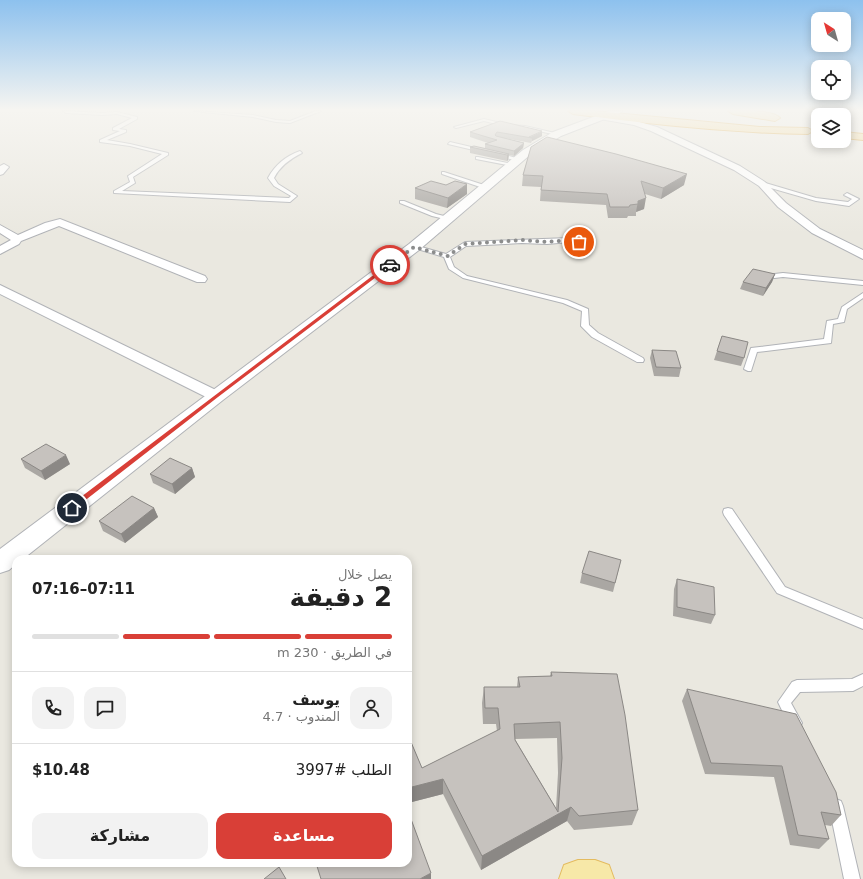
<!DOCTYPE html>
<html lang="ar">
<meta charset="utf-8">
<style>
:root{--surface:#fff;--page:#f2f2f2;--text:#222;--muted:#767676;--line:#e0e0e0;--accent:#d93f37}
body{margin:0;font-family:"DejaVu Sans","Noto Sans Arabic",sans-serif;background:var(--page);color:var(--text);direction:rtl;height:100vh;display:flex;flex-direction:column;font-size:15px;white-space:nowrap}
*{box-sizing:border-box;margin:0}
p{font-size:13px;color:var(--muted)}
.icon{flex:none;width:22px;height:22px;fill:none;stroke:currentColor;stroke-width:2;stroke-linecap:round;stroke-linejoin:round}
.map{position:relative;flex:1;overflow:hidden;direction:ltr}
.drawer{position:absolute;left:12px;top:555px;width:400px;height:312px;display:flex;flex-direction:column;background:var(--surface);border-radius:12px;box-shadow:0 2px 10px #0003;direction:rtl}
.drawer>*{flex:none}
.needle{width:26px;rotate:323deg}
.buttons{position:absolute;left:811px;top:12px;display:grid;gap:8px}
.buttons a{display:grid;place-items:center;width:40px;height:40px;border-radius:8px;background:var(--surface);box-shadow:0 2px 10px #0003;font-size:20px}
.pin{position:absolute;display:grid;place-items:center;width:34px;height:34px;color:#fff;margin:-17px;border:2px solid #fff;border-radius:50%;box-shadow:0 1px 4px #0007}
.courier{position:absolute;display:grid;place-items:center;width:40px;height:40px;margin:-20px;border:3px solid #d93f37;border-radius:50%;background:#fff;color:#222;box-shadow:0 1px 5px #0007}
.head em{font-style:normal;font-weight:700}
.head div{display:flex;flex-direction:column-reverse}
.head{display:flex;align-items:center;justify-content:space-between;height:68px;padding:0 20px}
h1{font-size:26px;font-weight:700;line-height:30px}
.bar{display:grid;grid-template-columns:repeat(4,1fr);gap:6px 4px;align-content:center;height:48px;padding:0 20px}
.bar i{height:5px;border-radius:3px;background:var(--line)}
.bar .on{background:var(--accent)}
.bar p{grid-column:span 4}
.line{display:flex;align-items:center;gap:10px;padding:0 20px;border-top:1px solid var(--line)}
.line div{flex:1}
.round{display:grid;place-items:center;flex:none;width:42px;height:42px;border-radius:12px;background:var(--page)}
.action{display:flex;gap:8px;margin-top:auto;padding:8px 20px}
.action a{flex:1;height:46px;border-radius:12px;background:var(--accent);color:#fff;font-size:16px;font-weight:700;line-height:46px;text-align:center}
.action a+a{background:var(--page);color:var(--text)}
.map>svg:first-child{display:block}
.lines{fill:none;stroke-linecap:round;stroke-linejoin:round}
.service-casing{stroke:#b1b3b7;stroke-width:2}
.minor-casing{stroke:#b1b3b7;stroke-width:2}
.tertiary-casing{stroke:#b1b3b7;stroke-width:2}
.primary-casing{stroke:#e4bb5f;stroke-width:2}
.motorway-casing{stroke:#d79413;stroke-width:2}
.service{fill:#fff;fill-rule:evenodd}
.minor{fill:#fff;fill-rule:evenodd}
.tertiary{fill:#fff;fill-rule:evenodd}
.primary{fill:#f7e8a8;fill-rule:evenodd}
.motorway{fill:#f3d68e;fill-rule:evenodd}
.wall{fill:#aaa7a3;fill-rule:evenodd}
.shaded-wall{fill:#8b8885}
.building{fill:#c6c2be;stroke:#8b8885;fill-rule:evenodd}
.route{fill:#d93f37}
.done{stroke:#8c8d8d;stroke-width:4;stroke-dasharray:0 7.2}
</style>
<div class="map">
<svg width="863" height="879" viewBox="0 0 863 879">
<rect width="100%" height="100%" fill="#eae8e0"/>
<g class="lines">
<g class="service-casing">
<path id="service" d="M 63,111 L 102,113 L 117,112 L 137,117 L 137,119 L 119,129 L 126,130 L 126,132 L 107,140 L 130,144 L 168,153 L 168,155 L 133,177 L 135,183 L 122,191 L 289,198 L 291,196 L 274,186 L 268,178 C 275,165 286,156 300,151 L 302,153 C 290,159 280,166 274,178 L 278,184 L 297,196 L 290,202 L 114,193 L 114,191 L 130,182 L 128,176 L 162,154 L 130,146 L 100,142 L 100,140 L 120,131 L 113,130 L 113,128 L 132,118 L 117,114 L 102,115 L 66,113 Z
M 194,111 L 253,115 L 276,120 L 290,121 L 316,111 L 321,111 L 290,123 L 276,122 L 253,117 Z
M 484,119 L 509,125 L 525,126 L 559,134 L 557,135 L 525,128 L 509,127 L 484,121 L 456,128 L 454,127 Z
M 450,142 L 484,150 L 484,151 L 482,152 L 448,144 Z
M 497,153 L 520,159 L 520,160 L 518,161 L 495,155 L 495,153 Z
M 478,157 L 512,164 L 514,165 L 512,166 L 476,159 L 476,157 Z
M 444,172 L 487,186 L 488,187 L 483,188 L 442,174 L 442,172 Z
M 762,182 L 816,198 L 848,202 L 852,199 L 844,195 L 847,193 L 859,199 L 849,206 L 816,201 L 760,185 L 759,184 Z
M 400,201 L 404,201 L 436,214 L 452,218 L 449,220 L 432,216 L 400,203 Z
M 570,238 L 591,244 L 588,246 L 570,242 L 547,244 L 522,243 L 466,246 L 450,257 L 454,267 L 467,276 L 567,300 L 588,309 L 589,325 L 598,333 L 643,358 L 644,360 L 643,362 L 637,362 L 592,337 L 581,326 L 582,311 L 563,303 L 463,278 L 449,269 L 444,257 L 411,247 L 414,245 L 446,254 L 465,242 Z
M 783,273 L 863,281 L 863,285 L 783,277 L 766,279 L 763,277 L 766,275 Z
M 863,293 L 863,298 L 847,309 L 844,322 L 833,324 L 831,343 L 757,352 L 751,371 L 748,371 L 744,369 L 751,348 L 824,339 L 827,321 L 838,319 L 842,307 Z
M 728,508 L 732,509 L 785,587 L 863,619 L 863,629 L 777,593 L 724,515 L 723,512 L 724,509 Z
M 863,674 L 863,686 L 853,691 L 800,692 L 791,703 L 802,723 L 800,727 L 795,729 L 790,727 L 778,702 L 792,682 L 797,680 L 852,679 Z
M 836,799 L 841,801 L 843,806 L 860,879 L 844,879 L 829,806 L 831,801 Z"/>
</g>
<g class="minor-casing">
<path id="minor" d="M 600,115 L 636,121 L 657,127 L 740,166 L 765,182 L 786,203 L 820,229 L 863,250 L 863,259 L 812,233 L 778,207 L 759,186 L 734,170 L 651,131 L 634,125 L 600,119 Z
M 4,164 L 9,167 L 3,174 L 0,175 L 0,166 Z
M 60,219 L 205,276 L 207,279 L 205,282 L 197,282 L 59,226 L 21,241 L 19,244 L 0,254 L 0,246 L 11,240 L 0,233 L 0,225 L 18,235 L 45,223 Z
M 0,285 L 222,393 L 224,396 L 222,399 L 216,401 L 210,399 L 0,294 Z"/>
</g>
<g class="tertiary-casing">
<path id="tertiary" d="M 609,111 L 622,111 L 620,113 L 561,136 L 531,154 L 419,250 L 223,400 L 23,559 L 16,559 L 16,564 L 9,570 L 0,573 L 0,549 L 409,244 L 523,150 L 553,132 Z"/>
</g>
<g class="primary-casing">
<path id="primary" d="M 578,860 L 595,860 L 609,865 L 614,879 L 559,879 L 564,865 Z"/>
</g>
<g class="motorway-casing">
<path id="motorway" d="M 568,111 L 594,111 L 760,127 L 808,128 L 813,131 L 808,134 C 729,133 651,124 573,114 Z
M 728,111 C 739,110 773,110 780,118 L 775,121 L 733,114 Z
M 844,132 L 863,134 L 863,140 L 844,138 Z"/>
</g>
<use href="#service" class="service"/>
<use href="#minor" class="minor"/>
<use href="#tertiary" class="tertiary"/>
<use href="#primary" class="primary"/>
<use href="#motorway" class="motorway"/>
</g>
<path class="wall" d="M 500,121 L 542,136 L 532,141 L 531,143 L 504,138 L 524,143 L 523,148 L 514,156 L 509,155 L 508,160 L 507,161 L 470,153 L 470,147 L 485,148 L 485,144 L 488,143 L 470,137 L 470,132 Z
M 531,147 L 684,185 L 661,199 L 645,194 L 644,209 L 636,212 L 636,216 L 628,216 L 627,218 L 608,218 L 606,205 L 540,201 L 541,187 L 522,186 L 523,175 Z
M 415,188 L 467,194 L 447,208 L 415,199 Z
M 775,274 L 772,282 L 763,296 L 740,289 L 743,282 Z
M 722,336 L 744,358 L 741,366 L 714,360 Z
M 652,350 L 681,368 L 679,377 L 654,376 L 650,358 Z
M 21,459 L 70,464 L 45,480 L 25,468 Z
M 192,468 L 195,477 L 175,494 L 153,483 L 150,474 Z
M 154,508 L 158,517 L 125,543 L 103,531 L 99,521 Z
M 621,560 L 613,592 L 580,583 L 582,573 Z
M 677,579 L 715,615 L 711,624 L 673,616 L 674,589 Z
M 551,672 L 638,810 L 632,825 L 574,830 L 567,821 L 481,870 L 443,794 L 408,803 L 408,735 L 422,768 L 497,731 L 496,724 L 483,724 L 482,703 L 484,687 L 517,687 L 518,677 L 550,676 ZM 557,738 L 558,773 L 556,808 L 515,739 Z
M 687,689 L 841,815 L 831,826 L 825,825 L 829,839 L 819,849 L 790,845 L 774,777 L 705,774 L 682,701 Z"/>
<path class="shaded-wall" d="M 542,131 L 542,136 L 532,141 L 532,138 L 529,138 Z
M 524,143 L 523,148 L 514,156 L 514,151 Z
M 509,154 L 508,160 L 507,161 L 507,155 Z
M 687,174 L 684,185 L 661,199 L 663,188 Z
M 467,184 L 467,194 L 447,208 L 448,198 Z
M 646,198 L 644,209 L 636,212 L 638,201 Z
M 775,274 L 772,282 L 763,296 L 766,288 Z
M 66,455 L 70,464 L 45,480 L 41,471 Z
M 192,468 L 195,477 L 175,494 L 172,484 Z
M 154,508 L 158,517 L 125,543 L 121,534 Z
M 443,779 L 443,794 L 408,803 L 408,788 Z
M 571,807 L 567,821 L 481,870 L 482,856 Z
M 431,873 L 431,879 L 420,879 Z"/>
<path class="building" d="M 500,121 L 542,131 L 529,137 L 532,138 L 497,132 L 495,135 L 496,136 L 524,143 L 514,151 L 485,144 L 497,140 L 470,132 Z
M 547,137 L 616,154 L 687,174 L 663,188 L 641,181 L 646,198 L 638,201 L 638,204 L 630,205 L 629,207 L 610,207 L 607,194 L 541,190 L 543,176 L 523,175 L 531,147 Z
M 474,146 L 509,154 L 507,155 L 470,147 Z
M 431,181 L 446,185 L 455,181 L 467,184 L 448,198 L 415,188 Z
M 753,269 L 775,274 L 766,288 L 743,282 Z
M 722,336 L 748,342 L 744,358 L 717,351 Z
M 652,350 L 676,351 L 681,368 L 656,367 Z
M 46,444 L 66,455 L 41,471 L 21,459 Z
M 170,458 L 192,468 L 172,484 L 150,474 Z
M 132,496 L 154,508 L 121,534 L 99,521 Z
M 589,551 L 621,560 L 615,583 L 582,573 Z
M 677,579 L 714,587 L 715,615 L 677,607 Z
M 551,672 L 617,674 L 625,715 L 638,810 L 579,816 L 571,807 L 482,856 L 443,779 L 408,788 L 408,735 L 422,768 L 500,729 L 498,708 L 485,708 L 484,687 L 520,687 L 518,677 L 552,676 ZM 560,722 L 562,758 L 558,812 L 515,740 L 514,724 Z
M 687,689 L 796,714 L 836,792 L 841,815 L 821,812 L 829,839 L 798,835 L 782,766 L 711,763 Z
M 408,811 L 431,873 L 420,879 L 321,879 L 316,863 L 408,863 Z
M 279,867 L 286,879 L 264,879 Z"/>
<linearGradient id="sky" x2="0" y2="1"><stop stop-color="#8dc1ee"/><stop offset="0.47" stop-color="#f6f5f1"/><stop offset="1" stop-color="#f6f5f1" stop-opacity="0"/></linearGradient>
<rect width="863" height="234" fill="url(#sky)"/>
<path class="route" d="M 388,264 L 392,265 L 218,397 L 74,509 L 69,509 L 69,506 Z"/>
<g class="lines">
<path class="done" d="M 390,265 L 414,247 L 448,256 L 465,244 L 522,240 L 547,242 L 570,240 L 579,242"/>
</g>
</svg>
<div class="buttons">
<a><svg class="needle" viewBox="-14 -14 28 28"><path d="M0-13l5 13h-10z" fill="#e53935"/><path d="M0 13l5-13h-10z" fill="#767676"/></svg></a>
<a><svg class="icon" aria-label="locate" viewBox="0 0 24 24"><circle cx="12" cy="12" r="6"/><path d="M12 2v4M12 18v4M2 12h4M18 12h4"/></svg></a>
<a><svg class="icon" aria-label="layers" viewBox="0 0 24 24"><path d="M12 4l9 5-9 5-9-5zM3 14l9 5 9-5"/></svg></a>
</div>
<div class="pin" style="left:579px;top:242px;background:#ea580c"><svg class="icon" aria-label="bag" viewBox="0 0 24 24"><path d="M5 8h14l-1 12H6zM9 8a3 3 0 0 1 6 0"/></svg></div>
<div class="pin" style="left:72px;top:508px;background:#1f2937"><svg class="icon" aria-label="home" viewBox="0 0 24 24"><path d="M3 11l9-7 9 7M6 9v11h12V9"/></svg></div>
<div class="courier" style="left:390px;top:265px"><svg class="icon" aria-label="car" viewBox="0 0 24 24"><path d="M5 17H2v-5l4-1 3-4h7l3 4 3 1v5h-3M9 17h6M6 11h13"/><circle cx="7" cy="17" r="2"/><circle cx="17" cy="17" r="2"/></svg></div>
<section class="drawer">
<div class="head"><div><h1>2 دقيقة</h1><p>يصل خلال</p></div><em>07:11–07:16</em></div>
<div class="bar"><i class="on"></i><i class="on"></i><i class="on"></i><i></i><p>في الطريق · 230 m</p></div>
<div class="line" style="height:72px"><a class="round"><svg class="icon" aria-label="person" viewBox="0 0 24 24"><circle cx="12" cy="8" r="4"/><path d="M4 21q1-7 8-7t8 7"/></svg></a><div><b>يوسف</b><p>المندوب · 4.7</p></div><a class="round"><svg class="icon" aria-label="chat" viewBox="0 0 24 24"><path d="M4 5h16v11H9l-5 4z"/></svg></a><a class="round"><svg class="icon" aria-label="phone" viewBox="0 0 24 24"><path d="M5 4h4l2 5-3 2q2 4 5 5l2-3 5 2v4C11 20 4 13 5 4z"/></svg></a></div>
<div class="line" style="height:52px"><div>الطلب #3997</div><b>$10.48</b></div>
<div class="action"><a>مساعدة</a><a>مشاركة</a></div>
</section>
</div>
